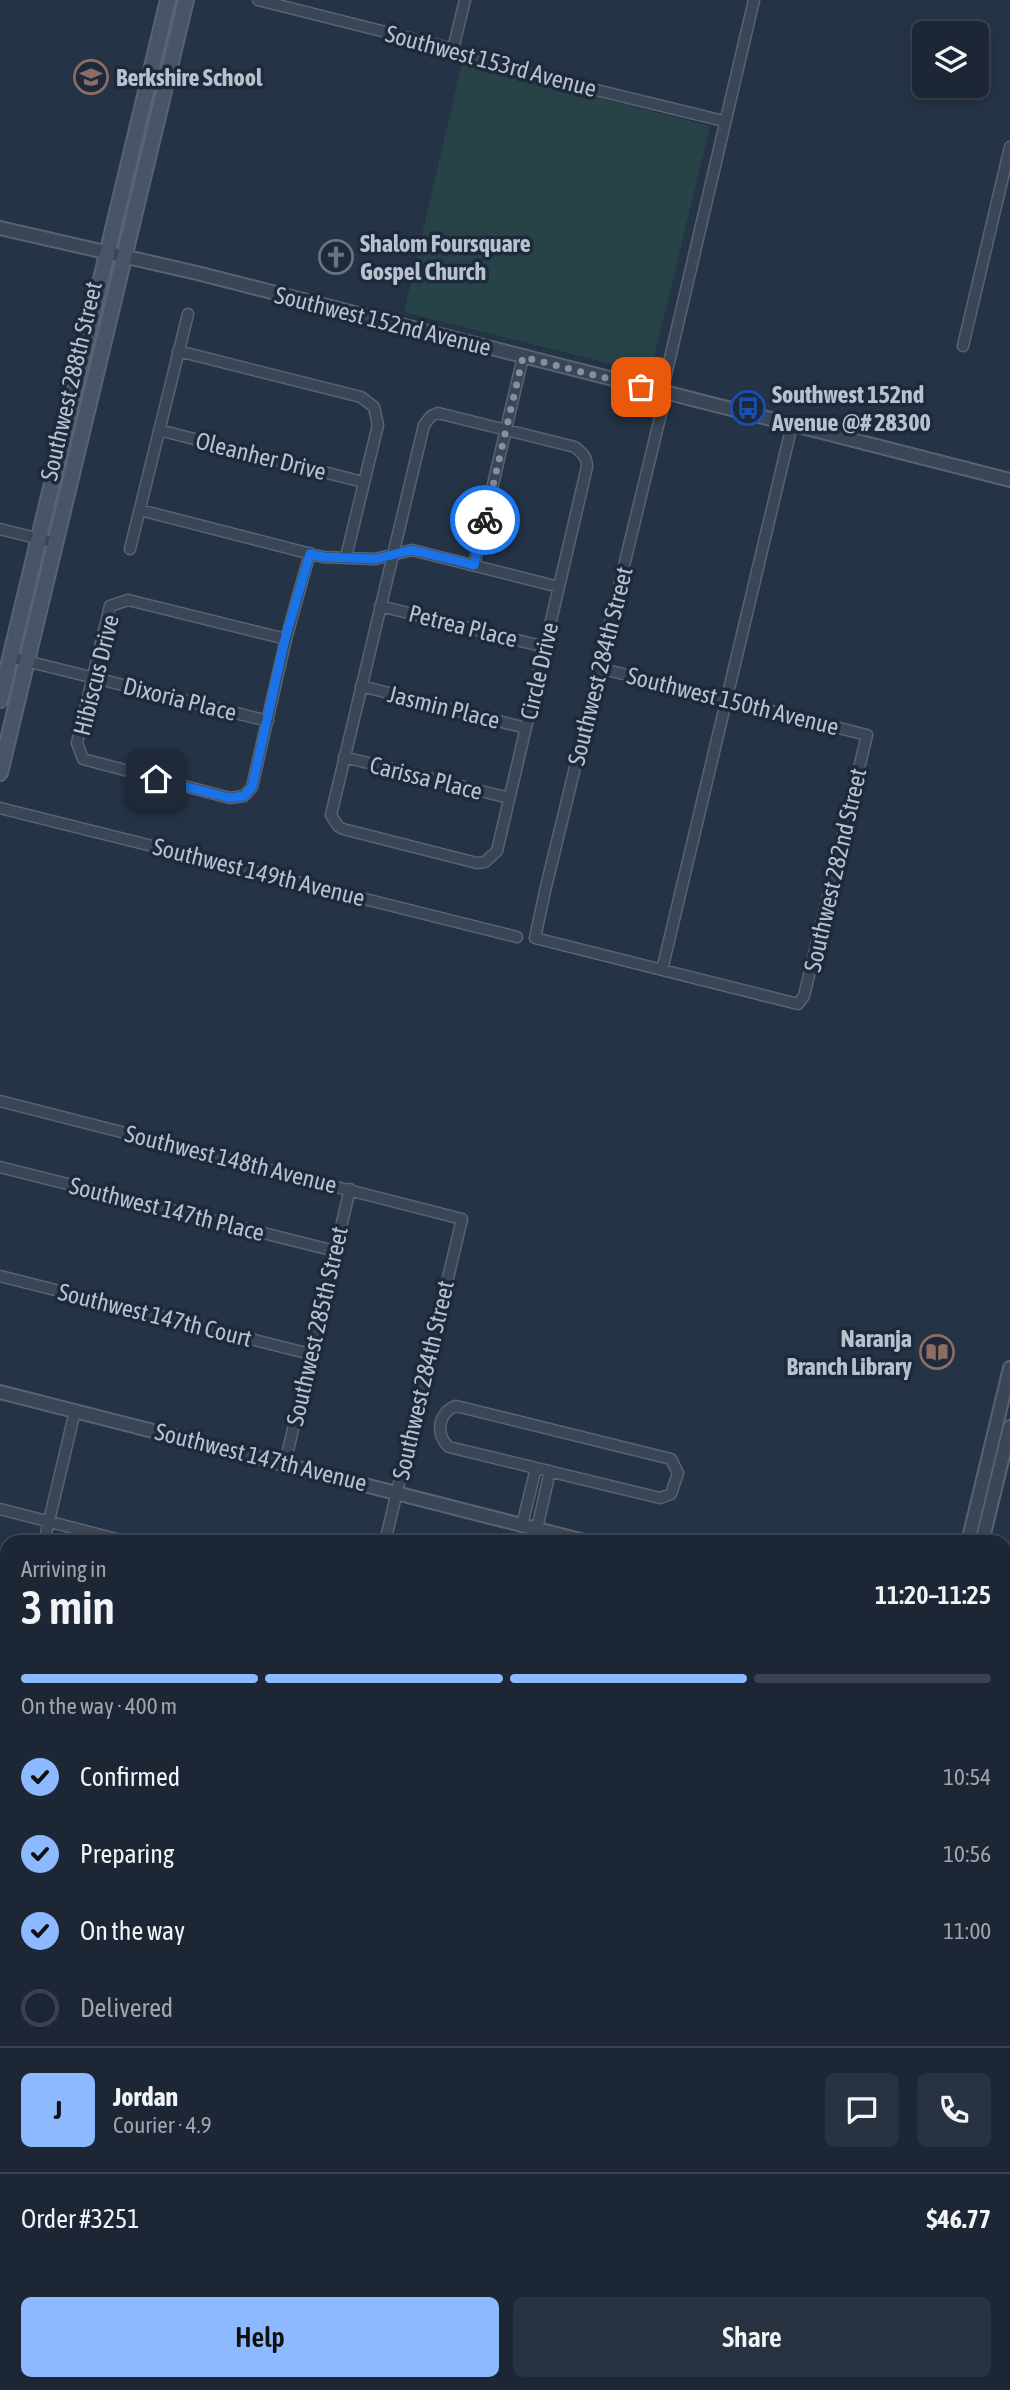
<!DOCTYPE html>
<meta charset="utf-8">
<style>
:root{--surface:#1c2634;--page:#293240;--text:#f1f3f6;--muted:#a0a5ac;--line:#3a434f;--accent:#8cb9ff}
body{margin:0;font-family:"Asap Condensed",sans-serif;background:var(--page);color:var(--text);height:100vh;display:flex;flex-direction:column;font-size:26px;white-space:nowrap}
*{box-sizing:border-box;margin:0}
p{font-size:23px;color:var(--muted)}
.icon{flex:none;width:38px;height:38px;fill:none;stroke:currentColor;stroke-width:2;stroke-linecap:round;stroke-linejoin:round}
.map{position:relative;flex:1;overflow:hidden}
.side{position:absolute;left:0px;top:1535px;width:1012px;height:856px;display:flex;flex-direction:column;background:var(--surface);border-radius:21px 21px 0 0;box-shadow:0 4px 10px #0003,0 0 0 2px var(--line)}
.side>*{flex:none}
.buttons{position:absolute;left:912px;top:21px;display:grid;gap:14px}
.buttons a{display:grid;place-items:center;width:77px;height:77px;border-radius:10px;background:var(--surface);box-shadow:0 4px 10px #0003,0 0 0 2px var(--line);font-size:35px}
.pin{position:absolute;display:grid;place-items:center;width:60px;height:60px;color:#fff;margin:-30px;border-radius:14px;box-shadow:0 4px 10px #0006}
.courier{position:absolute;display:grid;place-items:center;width:70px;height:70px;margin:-35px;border:5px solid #1a73e8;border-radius:50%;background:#fff;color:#222;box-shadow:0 2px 9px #0007}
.summary em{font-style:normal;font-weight:600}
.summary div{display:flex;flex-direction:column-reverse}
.summary{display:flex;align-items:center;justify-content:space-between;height:119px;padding:0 21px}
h1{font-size:46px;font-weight:600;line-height:52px}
.bar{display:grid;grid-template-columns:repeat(4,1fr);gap:10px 7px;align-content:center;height:84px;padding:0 21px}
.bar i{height:9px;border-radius:5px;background:var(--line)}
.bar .on{background:var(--accent)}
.bar p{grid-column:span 4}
.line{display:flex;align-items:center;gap:18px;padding:0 21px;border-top:2px solid var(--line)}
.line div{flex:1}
.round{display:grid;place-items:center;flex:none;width:74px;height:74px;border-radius:10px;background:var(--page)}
ol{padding:0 21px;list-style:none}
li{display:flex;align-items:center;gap:21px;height:77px}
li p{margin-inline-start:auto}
li .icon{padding:7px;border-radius:50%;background:var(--accent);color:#111;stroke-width:4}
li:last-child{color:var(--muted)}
li i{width:38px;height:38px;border:4px solid var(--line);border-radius:50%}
.cta{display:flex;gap:14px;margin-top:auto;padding:14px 21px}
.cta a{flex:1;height:80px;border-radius:10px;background:var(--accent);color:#111;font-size:28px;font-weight:600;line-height:80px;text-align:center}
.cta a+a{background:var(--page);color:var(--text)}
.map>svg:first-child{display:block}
.green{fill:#274347}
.water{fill:#374f6e}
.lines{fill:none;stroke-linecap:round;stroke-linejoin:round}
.minor-casing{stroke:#586372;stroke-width:13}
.tertiary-casing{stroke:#586372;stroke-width:16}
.secondary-casing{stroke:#586372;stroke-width:18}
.minor{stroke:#3a4555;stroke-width:10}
.tertiary{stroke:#3a4555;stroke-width:12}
.secondary{stroke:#485468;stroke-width:14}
.done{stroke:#858f9e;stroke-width:7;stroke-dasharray:0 12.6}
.route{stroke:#1a73e8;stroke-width:9}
.labels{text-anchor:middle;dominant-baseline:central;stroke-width:7;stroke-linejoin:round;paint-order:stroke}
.street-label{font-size:24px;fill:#b8c1ce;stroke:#1e2a3b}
.poi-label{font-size:24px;font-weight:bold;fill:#b8c1ce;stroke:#1e2a3b;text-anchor:start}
</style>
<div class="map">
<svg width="1010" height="2390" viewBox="0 0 1010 2390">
<rect width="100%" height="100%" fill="#253346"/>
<path class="green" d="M 462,63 L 710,126 L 653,362 L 648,369 L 639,371 L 404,312 Z"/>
<path class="water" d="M 1010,1764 L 1010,1942 L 1004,1940 L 1004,1785 Z
M 1005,2334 L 1010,2335 L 1010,2390 L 929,2390 L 930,2384 L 1004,2384 Z"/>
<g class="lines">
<g class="minor-casing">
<path id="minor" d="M 258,0 L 453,49 L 456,56 L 724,121
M 453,49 L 465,0
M 963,346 L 1010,147
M 178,351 L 361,397 L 374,407 L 378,425 L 346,557
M 662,392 L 754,0
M 438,413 L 575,447 C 583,454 587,457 587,467 L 497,851 L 485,862 L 477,863 L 343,829 L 338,826 L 331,815 L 424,425 L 431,416 Z
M 159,430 L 363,482
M 140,510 L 323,557 L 375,559 L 412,550 L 559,587
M 0,529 L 56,543
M 130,549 L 188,314
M 474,565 L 523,357
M 380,606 L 545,647
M 286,639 L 128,600 L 110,606 L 77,743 L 83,759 L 230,798 L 244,796 L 252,787 L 286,639 L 310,553
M 10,657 L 268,721
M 599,668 L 867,735 L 804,996 L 798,1004 L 535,938 L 545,891 L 666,393
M 361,686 L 526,728
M 344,757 L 509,798
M 0,808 L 517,937
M 662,970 L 792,425
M 0,1101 L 462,1219 L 385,1542
M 0,1167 L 335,1251
M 0,1276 L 310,1354
M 456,1406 L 671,1459 L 678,1473 L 671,1494 L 660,1498 L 449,1447 C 435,1435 438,1412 456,1406 Z
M 285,1463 L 350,1189
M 0,1509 L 128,1542
M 522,1525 L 536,1468
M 537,1529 L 550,1471
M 44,1542 L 75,1411
M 0,1725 L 7,1696
M 0,1876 L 7,1878
M 0,2103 L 7,2104
M 0,2207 L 7,2177
M 624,2386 L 639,2390
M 71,2390 L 72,2384
M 185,2390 L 187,2384
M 289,2390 L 289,2388 L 297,2390
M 344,2390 L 345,2384
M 698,2390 L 699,2384"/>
</g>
<g class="tertiary-casing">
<path id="tertiary" d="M 0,228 L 197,273 L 1010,480
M 0,1392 L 588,1542
M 968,1542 L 1010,1368
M 982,1542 L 1010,1427
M 0,1994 L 7,1996
M 1004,2114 L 1010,2117
M 759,2390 L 761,2384
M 782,2390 L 784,2384"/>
</g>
<g class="secondary-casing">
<path id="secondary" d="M 0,700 L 168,0
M 0,773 L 186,0"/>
</g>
<use href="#minor" class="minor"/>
<use href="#tertiary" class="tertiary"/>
<use href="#secondary" class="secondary"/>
</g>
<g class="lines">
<path class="done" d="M 485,520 L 523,357 L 641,387"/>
<path class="route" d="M 156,779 L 230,798 L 244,796 L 252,787 L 285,639 L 310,554 L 323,557 L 375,559 L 412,550 L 474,565 L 485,520"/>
</g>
<defs>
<g id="school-ring" transform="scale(1.75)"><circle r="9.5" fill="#1e2a3b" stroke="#8d6e63" stroke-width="1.5"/><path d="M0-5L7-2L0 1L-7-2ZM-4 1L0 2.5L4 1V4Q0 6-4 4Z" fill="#8d6e63"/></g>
<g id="church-ring" transform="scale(1.75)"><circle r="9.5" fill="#1e2a3b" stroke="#6b7280" stroke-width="1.5"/><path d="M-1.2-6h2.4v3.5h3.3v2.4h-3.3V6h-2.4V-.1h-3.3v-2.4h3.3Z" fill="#6b7280"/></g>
<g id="bus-ring" transform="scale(1.75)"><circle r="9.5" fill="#1e2a3b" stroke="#1a4fb4" stroke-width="1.5"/><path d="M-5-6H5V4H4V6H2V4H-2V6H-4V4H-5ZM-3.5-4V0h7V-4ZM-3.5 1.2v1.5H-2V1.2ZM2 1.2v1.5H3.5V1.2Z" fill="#1a4fb4"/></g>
<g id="library-ring" transform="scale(1.75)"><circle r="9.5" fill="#1e2a3b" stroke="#8d6e63" stroke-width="1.5"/><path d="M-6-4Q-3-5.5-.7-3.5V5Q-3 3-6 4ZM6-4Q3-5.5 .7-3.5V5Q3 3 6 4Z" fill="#8d6e63"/></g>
</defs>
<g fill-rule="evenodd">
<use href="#school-ring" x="91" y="77"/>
<use href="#church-ring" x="336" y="257"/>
<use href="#bus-ring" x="748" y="408"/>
<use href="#library-ring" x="937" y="1352"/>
</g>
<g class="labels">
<g class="street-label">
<text transform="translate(491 61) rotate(15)">Southwest 153rd Avenue</text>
<text transform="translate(383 321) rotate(14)">Southwest 152nd Avenue</text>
<text transform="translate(71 381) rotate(-77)">Southwest 288th Street</text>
<text transform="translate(261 456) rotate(14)">Oleanher Drive</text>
<text transform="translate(463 626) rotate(14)">Petrea Place</text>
<text transform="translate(600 666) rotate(-76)">Southwest 284th Street</text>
<text transform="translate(539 671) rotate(-77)">Circle Drive</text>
<text transform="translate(96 675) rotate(-76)">Hibiscus Drive</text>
<text transform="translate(180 699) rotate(14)">Dixoria Place</text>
<text transform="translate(733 701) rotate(14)">Southwest 150th Avenue</text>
<text transform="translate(444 707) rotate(14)">Jasmin Place</text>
<text transform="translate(426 778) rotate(14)">Carissa Place</text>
<text transform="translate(835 870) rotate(-77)">Southwest 282nd Street</text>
<text transform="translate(259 872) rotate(14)">Southwest 149th Avenue</text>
<text transform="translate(231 1159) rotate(14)">Southwest 148th Avenue</text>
<text transform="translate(167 1209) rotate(14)">Southwest 147th Place</text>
<text transform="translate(155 1315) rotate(14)">Southwest 147th Court</text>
<text transform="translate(317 1326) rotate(-77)">Southwest 285th Street</text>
<text transform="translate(423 1380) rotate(-77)">Southwest 284th Street</text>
<text transform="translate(261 1457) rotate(14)">Southwest 147th Avenue</text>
</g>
<g class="poi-label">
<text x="116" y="77">Berkshire School</text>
<text x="360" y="243">Shalom Foursquare<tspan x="360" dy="28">Gospel Church</tspan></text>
<text x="772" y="394">Southwest 152nd<tspan x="772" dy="28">Avenue @# 28300</tspan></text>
<text x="912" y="1338" text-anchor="end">Naranja<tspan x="912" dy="28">Branch Library</tspan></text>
</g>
</g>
</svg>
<div class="buttons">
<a><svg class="icon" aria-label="layers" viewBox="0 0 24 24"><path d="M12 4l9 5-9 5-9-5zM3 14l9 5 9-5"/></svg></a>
</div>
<div class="pin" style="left:641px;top:387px;background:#ea580c"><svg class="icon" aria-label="bag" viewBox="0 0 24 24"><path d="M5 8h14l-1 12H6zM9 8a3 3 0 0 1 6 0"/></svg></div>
<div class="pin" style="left:156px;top:779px;background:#1f2937"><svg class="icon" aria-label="home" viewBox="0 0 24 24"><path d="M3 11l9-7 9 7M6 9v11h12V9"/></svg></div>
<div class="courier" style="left:485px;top:520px"><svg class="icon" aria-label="bike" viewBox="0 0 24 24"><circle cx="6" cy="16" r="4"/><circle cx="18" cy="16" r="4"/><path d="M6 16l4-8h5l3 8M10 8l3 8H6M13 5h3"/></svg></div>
<section class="side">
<div class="summary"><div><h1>3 min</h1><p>Arriving in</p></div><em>11:20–11:25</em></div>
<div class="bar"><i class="on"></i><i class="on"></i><i class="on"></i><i></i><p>On the way · 400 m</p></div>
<ol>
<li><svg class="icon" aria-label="check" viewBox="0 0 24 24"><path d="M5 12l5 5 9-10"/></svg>Confirmed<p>10:54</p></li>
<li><svg class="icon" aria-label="check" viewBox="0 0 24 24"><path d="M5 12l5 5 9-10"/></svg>Preparing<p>10:56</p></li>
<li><svg class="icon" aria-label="check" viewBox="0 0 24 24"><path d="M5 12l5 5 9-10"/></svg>On the way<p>11:00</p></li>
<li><i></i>Delivered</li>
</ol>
<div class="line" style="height:126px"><b class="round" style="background:var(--accent);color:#111">J</b><div><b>Jordan</b><p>Courier · 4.9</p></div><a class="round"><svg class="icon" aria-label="chat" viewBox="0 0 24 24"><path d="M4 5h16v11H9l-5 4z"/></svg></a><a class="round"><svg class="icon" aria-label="phone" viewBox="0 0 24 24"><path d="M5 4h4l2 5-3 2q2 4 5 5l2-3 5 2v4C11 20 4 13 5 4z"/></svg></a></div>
<div class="line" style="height:91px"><div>Order #3251</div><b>$46.77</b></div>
<div class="cta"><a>Help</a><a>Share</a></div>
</section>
</div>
